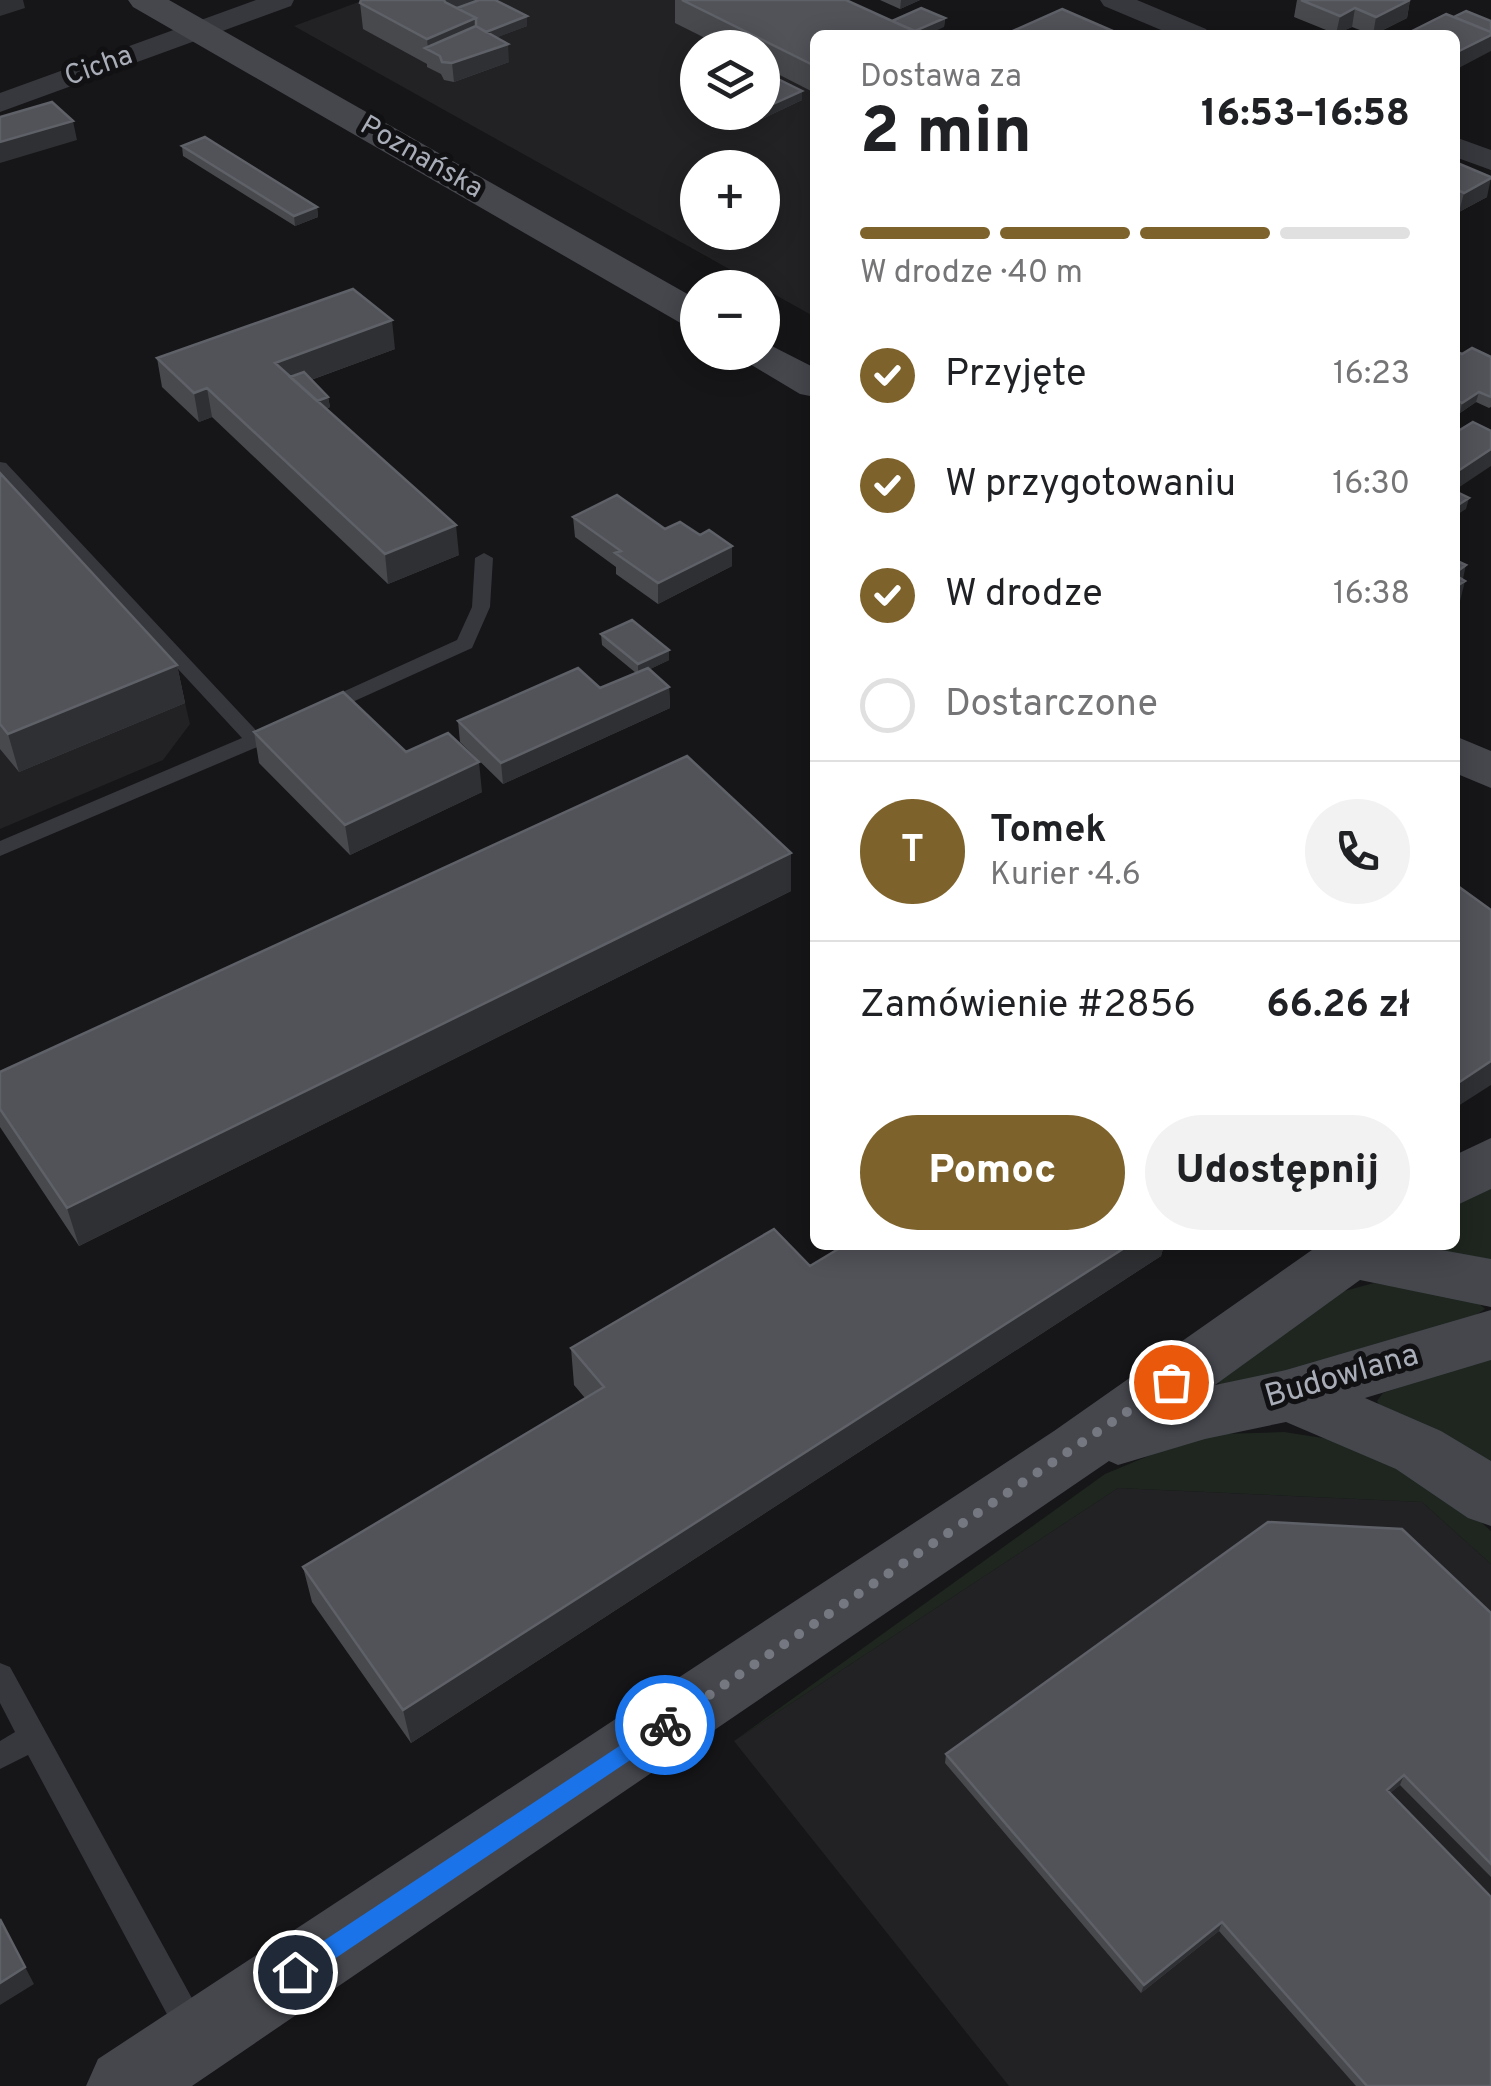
<!DOCTYPE html>
<html lang="pl">
<meta charset="utf-8">
<style>
:root{--surface:#fff;--page:#f2f2f2;--text:#202124;--muted:#757577;--line:#e0e0e0;--accent:#7e622b}
body{margin:0;font-family:Overpass,sans-serif;background:var(--page);color:var(--text);height:100vh;display:flex;flex-direction:column;font-size:38px;white-space:nowrap}
*{box-sizing:border-box;margin:0}
p{font-size:32px;color:var(--muted)}
.icon{flex:none;width:55px;height:55px;fill:none;stroke:currentColor;stroke-width:2;stroke-linecap:round;stroke-linejoin:round}
.map{position:relative;flex:1;overflow:hidden}
.details{position:absolute;left:810px;top:30px;width:650px;height:1220px;display:flex;flex-direction:column;background:var(--surface);border-radius:15px;box-shadow:0 5px 25px #0003}
.details>*{flex:none}
.fabs{position:absolute;left:680px;top:30px;display:grid;gap:20px}
.fabs a{display:grid;place-items:center;width:100px;height:100px;border-radius:50%;background:var(--surface);box-shadow:0 5px 25px #0003;font-size:50px}
.pin{position:absolute;display:grid;place-items:center;width:85px;height:85px;color:#fff;margin:-42px;border:5px solid #fff;border-radius:50%;box-shadow:0 2px 10px #0007}
.courier{position:absolute;display:grid;place-items:center;width:100px;height:100px;margin:-50px;border:8px solid #1a73e8;border-radius:50%;background:#fff;color:#222;box-shadow:0 2px 12px #0007}
.head em{font-style:normal;font-weight:800}
.head div{display:flex;flex-direction:column-reverse}
.head{display:flex;align-items:center;justify-content:space-between;height:170px;padding:0 50px}
h1{font-size:65px;font-weight:800;line-height:75px}
.bar{display:grid;grid-template-columns:repeat(4,1fr);gap:15px 10px;align-content:center;height:120px;padding:0 50px}
.bar i{height:12px;border-radius:8px;background:var(--line)}
.bar .current{background:var(--accent)}
.bar p{grid-column:span 4}
.line{display:flex;align-items:center;gap:25px;padding:0 50px;border-top:2px solid var(--line)}
.line div{flex:1}
.round{display:grid;place-items:center;flex:none;width:105px;height:105px;border-radius:52px;background:var(--page)}
ol{padding:0 50px;list-style:none}
li{display:flex;align-items:center;gap:30px;height:110px}
li p{margin-inline-start:auto}
li .icon{padding:10px;border-radius:50%;background:var(--accent);color:#fff;stroke-width:4}
li:last-child{color:var(--muted)}
li i{width:55px;height:55px;border:5px solid var(--line);border-radius:50%}
.cta{display:flex;gap:20px;margin-top:auto;padding:20px 50px}
.cta a{flex:1;height:115px;border-radius:60px;background:var(--accent);color:#fff;font-size:40px;font-weight:800;line-height:115px;text-align:center}
.cta a+a{background:var(--page);color:var(--text)}
.map>svg:first-child{display:block}
.built{fill:#222225;fill-rule:evenodd}
.green{fill:#1e261f}
.lines{fill:none;stroke-linecap:round;stroke-linejoin:round}
.lane{fill:#37383d;fill-rule:evenodd}
.street{fill:#37383d;fill-rule:evenodd}
.secondary{fill:#45474d;fill-rule:evenodd}
.wall{fill:#47494d}
.shaded-wall{fill:#2f3033}
.building{fill:#525359;stroke:#5f6168;stroke-width:2.5}
.route{fill:#1a73e8}
.done{stroke:#757880;stroke-width:10;stroke-dasharray:0 18}
.labels{text-anchor:middle;dominant-baseline:central;stroke-width:10;stroke-linejoin:round;paint-order:stroke}
.far-street-label{font-size:28px;fill:#a8adb8;stroke:#111113}
.street-label{font-size:32px;fill:#a8adb8;stroke:#111113}
</style>
<div class="map">
<svg width="1491" height="2086" viewBox="0 0 1491 2086">
<rect width="100%" height="100%" fill="#161618"/>
<path class="built" d="M 364,0 L 788,0 L 815,35 L 815,317 L 294,26 ZM 698,48 L 762,48 L 762,112 L 698,112 ZM 698,168 L 762,168 L 762,232 L 698,232 Z
M 0,499 L 185,703 L 190,724 L 163,760 L 0,829 Z
M 1118,1488 L 1422,1502 L 1491,1564 L 1491,2086 L 1009,2086 L 734,1741 Z"/>
<path class="green" d="M 1491,1180 L 1491,1265 L 1423,1245 L 1455,1245 L 1455,1205 Z
M 1374,1283 L 1474,1299 L 1485,1309 C 1426,1351 1294,1370 1221,1386 L 1212,1374 L 1337,1293 Z
M 1491,1356 L 1491,1470 L 1381,1409 L 1377,1401 L 1383,1393 Z
M 1284,1432 L 1342,1441 L 1437,1483 L 1491,1531 L 1491,1564 L 1422,1502 L 1118,1488 L 734,1741 L 1105,1474 L 1177,1444 L 1222,1434 Z"/>
<g class="lines">
<path class="lane" d="M 0,462 L 6,463 L 265,740 L 262,745 L 0,856 L 0,841 L 242,738 L 0,477 Z
M 484,553 L 493,558 L 490,607 L 472,648 L 328,713 L 314,713 L 311,709 L 314,705 L 457,640 L 472,607 L 475,558 Z
M 0,1663 L 10,1667 L 205,2022 L 210,2033 L 205,2044 L 194,2049 L 183,2044 L 28,1755 L 0,1769 L 0,1741 L 15,1732 L 0,1703 Z"/>
<path class="street" d="M 256,0 L 294,0 L 291,6 L 0,112 L 0,93 Z
M 1100,0 L 1137,0 L 1206,29 L 1210,35 L 1173,35 L 1104,6 Z
M 1455,137 L 1491,150 L 1491,170 L 1455,157 Z"/>
<path class="secondary" d="M 128,0 L 169,0 L 698,300 L 698,329 L 684,325 L 133,7 Z
M 762,341 L 815,368 L 815,397 L 800,394 L 745,361 L 739,352 L 762,352 Z
M 1455,736 L 1491,751 L 1491,788 L 1455,773 Z
M 1491,1138 L 1491,1189 L 1455,1206 L 1455,1155 Z
M 1319,1245 L 1414,1245 L 1491,1259 L 1491,1307 L 1360,1280 L 1215,1385 L 1286,1370 L 1491,1310 L 1491,1360 L 1365,1398 L 1441,1431 L 1491,1461 L 1491,1526 L 1468,1518 L 1396,1469 L 1286,1422 L 1205,1439 L 1118,1465 L 1109,1461 L 192,2086 L 86,2086 L 98,2059 L 1054,1431 Z"/>
</g>
<path class="wall" d="M 675,0 L 846,0 L 892,21 L 945,18 L 944,27 L 815,35 L 815,93 L 762,66 L 762,48 L 725,48 L 675,23 Z
M 880,0 L 920,0 L 900,9 Z
M 1297,0 L 1410,0 L 1407,18 L 1373,35 L 1352,27 L 1336,34 L 1294,17 Z
M 360,3 L 527,16 L 527,26 L 497,37 L 509,62 L 454,82 L 444,80 L 441,74 L 427,67 L 427,64 L 363,29 Z
M 802,91 L 802,100 L 762,119 L 749,112 L 762,112 Z
M 182,146 L 317,207 L 318,217 L 295,226 L 183,156 Z
M 1455,162 L 1487,197 L 1459,212 L 1455,210 Z
M 395,349 L 311,380 L 328,397 L 330,407 L 326,409 L 459,555 L 388,584 L 212,417 L 199,422 L 162,387 L 157,358 Z
M 1455,351 L 1462,354 L 1491,357 L 1491,407 L 1489,408 L 1476,402 L 1460,413 L 1455,411 Z
M 0,473 L 177,665 L 185,703 L 19,772 L 0,749 Z
M 573,517 L 700,535 L 732,546 L 732,566 L 658,604 L 616,574 L 616,567 L 575,537 Z
M 601,634 L 669,650 L 669,660 L 650,669 L 669,687 L 670,708 L 503,784 L 460,742 L 458,721 L 600,688 L 636,673 L 602,645 Z
M 254,732 L 406,752 L 482,792 L 350,855 L 259,763 Z
M 791,853 L 791,891 L 79,1246 L 0,1127 L 0,1072 Z
M 845,1245 L 1164,1245 L 1161,1256 L 411,1743 L 312,1602 L 303,1567 L 585,1398 L 574,1385 L 571,1348 L 810,1266 Z
M 1491,1613 L 1491,1877 L 1400,1785 L 1390,1793 L 1491,2086 L 1356,2086 L 1219,1931 L 1141,1993 L 945,1763 L 946,1754 Z"/>
<path class="shaded-wall" d="M 0,0 L 23,0 L 25,8 L 0,16 Z
M 444,0 L 488,0 L 450,21 Z
M 901,0 L 920,0 L 900,9 Z
M 1410,0 L 1407,18 L 1373,35 L 1376,17 Z
M 1355,8 L 1352,27 L 1336,34 L 1340,16 Z
M 527,16 L 527,26 L 478,45 L 440,56 L 428,50 L 427,39 L 476,18 Z
M 945,18 L 944,27 L 927,35 L 913,35 L 913,32 Z
M 1491,35 L 1491,51 L 1455,70 L 1455,53 Z
M 508,44 L 509,62 L 454,82 L 452,63 Z
M 802,91 L 802,100 L 762,119 L 762,109 Z
M 73,121 L 77,140 L 0,163 L 0,142 Z
M 1491,178 L 1487,197 L 1459,212 L 1464,193 Z
M 317,207 L 318,217 L 295,226 L 294,216 Z
M 392,320 L 395,349 L 286,389 L 275,363 Z
M 207,388 L 212,417 L 199,422 L 194,393 Z
M 1479,392 L 1476,402 L 1460,413 L 1462,403 Z
M 328,397 L 330,407 L 306,416 L 304,405 Z
M 1491,449 L 1491,466 L 1455,490 L 1455,473 Z
M 1469,498 L 1466,509 L 1455,516 L 1455,507 Z
M 456,525 L 459,555 L 388,584 L 385,554 Z
M 732,546 L 732,566 L 658,604 L 658,583 Z
M 1466,565 L 1462,583 L 1465,581 L 1460,601 L 1455,604 L 1455,573 Z
M 669,650 L 669,660 L 638,675 L 638,664 Z
M 177,665 L 185,703 L 19,772 L 8,734 Z
M 669,687 L 670,708 L 503,784 L 501,763 Z
M 479,762 L 482,792 L 350,855 L 345,825 Z
M 791,853 L 791,891 L 79,1246 L 67,1208 Z
M 1491,1061 L 1491,1085 L 1455,1108 L 1455,1085 Z
M 1129,1245 L 1164,1245 L 1161,1256 L 411,1743 L 403,1710 Z
M 1404,1775 L 1400,1785 L 1383,1799 L 1387,1790 Z
M 0,1919 L 34,1984 L 0,2005 Z
M 1222,1922 L 1219,1931 L 1141,1993 L 1144,1985 Z"/>
<path class="building" d="M 361,0 L 444,0 L 445,2 L 476,18 L 427,39 L 360,3 Z
M 479,0 L 495,0 L 527,16 L 486,32 L 476,26 L 476,18 L 457,8 Z
M 682,0 L 846,0 L 923,35 L 815,35 L 815,66 Z
M 1301,0 L 1410,0 L 1376,17 L 1355,8 L 1340,16 Z
M 921,8 L 945,18 L 915,31 L 892,21 Z
M 1062,9 L 1122,35 L 1004,35 Z
M 1466,11 L 1491,21 L 1491,32 L 1454,17 Z
M 1446,14 L 1491,32 L 1491,35 L 1455,53 L 1455,35 L 1404,35 Z
M 476,26 L 508,44 L 452,63 L 442,62 L 440,56 L 425,48 Z
M 778,79 L 802,91 L 762,109 L 762,86 Z
M 52,102 L 73,121 L 0,142 L 0,117 Z
M 205,137 L 317,207 L 294,216 L 182,146 Z
M 1455,162 L 1491,177 L 1491,178 L 1464,193 L 1455,189 Z
M 353,289 L 392,320 L 275,363 L 456,525 L 385,554 L 207,388 L 194,393 L 157,358 Z
M 1472,348 L 1491,357 L 1491,397 L 1479,392 L 1462,403 L 1455,399 L 1455,351 L 1462,354 Z
M 304,372 L 328,397 L 317,401 L 290,377 Z
M 1473,422 L 1491,431 L 1491,449 L 1455,473 L 1455,433 Z
M 0,473 L 177,665 L 8,734 L 0,724 Z
M 1455,491 L 1469,498 L 1455,507 Z
M 617,495 L 665,529 L 680,522 L 700,535 L 709,530 L 732,546 L 658,583 L 615,553 L 621,551 L 573,517 Z
M 1455,560 L 1466,565 L 1455,573 Z
M 1455,575 L 1465,581 L 1455,587 Z
M 632,620 L 669,650 L 638,664 L 601,634 Z
M 578,668 L 600,688 L 648,668 L 669,687 L 501,763 L 458,721 Z
M 343,692 L 406,752 L 448,733 L 479,762 L 345,825 L 254,732 Z
M 687,756 L 791,853 L 67,1208 L 0,1109 L 0,1072 Z
M 1455,884 L 1491,910 L 1491,1061 L 1455,1085 Z
M 774,1229 L 810,1266 L 845,1245 L 1129,1245 L 403,1710 L 303,1567 L 604,1387 L 571,1348 Z
M 1268,1522 L 1402,1529 L 1491,1613 L 1491,1864 L 1404,1775 L 1387,1790 L 1491,1897 L 1491,2086 L 1367,2086 L 1222,1922 L 1144,1985 L 946,1754 Z
M 0,1919 L 25,1967 L 0,1983 Z"/>
<path class="route" d="M 665,1716 L 675,1725 L 672,1732 L 303,1980 L 295,1983 L 287,1980 L 284,1972 L 287,1965 Z"/>
<g class="lines">
<path class="done" d="M 665,1725 L 1171,1382"/>
</g>
<g class="labels">
<g class="far-street-label">
<text transform="translate(99 67) rotate(-20)">Cicha</text>
<text transform="translate(421 158) rotate(30)">Poznańska</text>
</g>
<g class="street-label">
<text transform="translate(1342 1377) rotate(-16)">Budowlana</text>
</g>
</g>
</svg>
<div class="fabs">
<a><svg class="icon" aria-label="layers" viewBox="0 0 24 24"><path d="M12 4l9 5-9 5-9-5zM3 14l9 5 9-5"/></svg></a>
<a>+</a>
<a>−</a>
</div>
<div class="pin" style="left:1171px;top:1382px;background:#ea580c"><svg class="icon" aria-label="bag" viewBox="0 0 24 24"><path d="M5 8h14l-1 12H6zM9 8a3 3 0 0 1 6 0"/></svg></div>
<div class="pin" style="left:295px;top:1972px;background:#1f2937"><svg class="icon" aria-label="home" viewBox="0 0 24 24"><path d="M3 11l9-7 9 7M6 9v11h12V9"/></svg></div>
<div class="courier" style="left:665px;top:1725px"><svg class="icon" aria-label="bike" viewBox="0 0 24 24"><circle cx="6" cy="16" r="4"/><circle cx="18" cy="16" r="4"/><path d="M6 16l4-8h5l3 8M10 8l3 8H6M13 5h3"/></svg></div>
<section class="details">
<div class="head"><div><h1>2 min</h1><p>Dostawa za</p></div><em>16:53–16:58</em></div>
<div class="bar"><i class="current"></i><i class="current"></i><i class="current"></i><i></i><p>W drodze · 40 m</p></div>
<ol>
<li><svg class="icon" aria-label="check" viewBox="0 0 24 24"><path d="M5 12l5 5 9-10"/></svg>Przyjęte<p>16:23</p></li>
<li><svg class="icon" aria-label="check" viewBox="0 0 24 24"><path d="M5 12l5 5 9-10"/></svg>W przygotowaniu<p>16:30</p></li>
<li><svg class="icon" aria-label="check" viewBox="0 0 24 24"><path d="M5 12l5 5 9-10"/></svg>W drodze<p>16:38</p></li>
<li><i></i>Dostarczone</li>
</ol>
<div class="line" style="height:180px"><b class="round" style="background:var(--accent);color:#fff">T</b><div><b>Tomek</b><p>Kurier · 4.6</p></div><a class="round"><svg class="icon" aria-label="phone" viewBox="0 0 24 24"><path d="M5 4h4l2 5-3 2q2 4 5 5l2-3 5 2v4C11 20 4 13 5 4z"/></svg></a></div>
<div class="line" style="height:130px"><div>Zamówienie #2856</div><b>66.26 zł</b></div>
<div class="cta"><a>Pomoc</a><a>Udostępnij</a></div>
</section>
</div>
